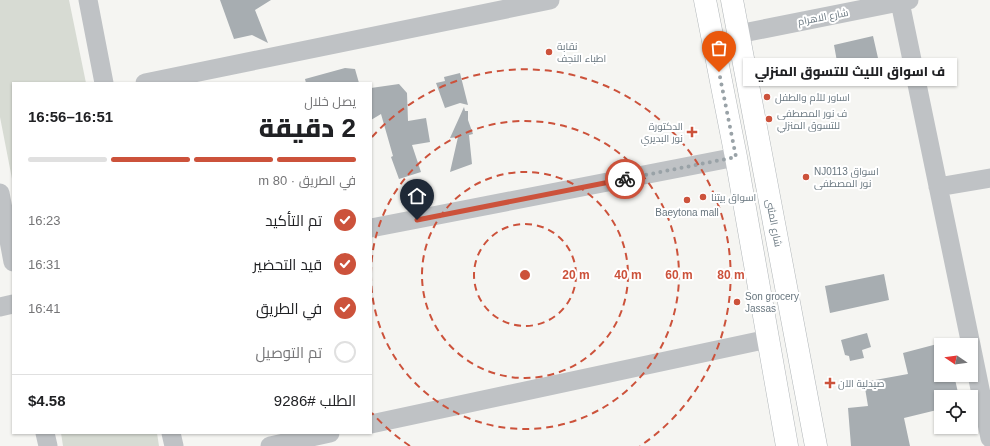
<!DOCTYPE html>
<html lang="ar">
<meta charset="utf-8">
<style>
:root{--surface:#fff;--page:#f6f6f6;--text:#202124;--muted:#757577;--line:#e0e0e0;--accent:#cc523b}
body{margin:0;font-family:Arial,Cairo,sans-serif;background:var(--page);color:var(--text);direction:rtl;height:100vh;display:flex;flex-direction:column;font-size:15px;white-space:nowrap}
*{box-sizing:border-box;margin:0}
p{font-size:13px;color:var(--muted)}
.icon{flex:none;width:22px;height:22px;fill:none;stroke:currentColor;stroke-width:2;stroke-linecap:round;stroke-linejoin:round}
.map{position:relative;flex:1;overflow:hidden;direction:ltr}
.details{position:absolute;left:12px;top:82px;width:360px;height:352px;display:flex;flex-direction:column;background:var(--surface);border-radius:0px;box-shadow:0 1px 3px #0004;direction:rtl}
.details>*{flex:none}
.needle{width:26px;rotate:283deg}
.fabs{position:absolute;left:934px;top:338px;display:grid;gap:8px}
.fabs a{display:grid;place-items:center;width:44px;height:44px;border-radius:0px;background:var(--surface);box-shadow:0 1px 3px #0004;font-size:20px}
.pin{position:absolute;display:grid;place-items:center;width:34px;height:34px;color:#fff;margin:-41px -17px;border-radius:50% 50% 50% 0;rotate:-45deg;box-shadow:0 0 4px #0007}
.pin .icon{rotate:45deg}
.courier{position:absolute;display:grid;place-items:center;width:40px;height:40px;margin:-20px;border:3px solid #cc523b;border-radius:50%;background:#fff;color:#222;box-shadow:0 1px 5px #0007}
.bubble{position:absolute;height:28px;border-radius:0px;background:var(--surface);box-shadow:0 1px 3px #0004;font-size:13px;font-weight:800;line-height:28px;text-align:center;direction:rtl}
.headline em{font-style:normal;font-weight:800}
.headline div{display:flex;flex-direction:column-reverse}
.headline{display:flex;align-items:center;justify-content:space-between;height:68px;padding:0 16px}
h1{font-size:26px;font-weight:800;line-height:30px}
.bar{display:grid;grid-template-columns:repeat(4,1fr);gap:6px 4px;align-content:center;height:48px;padding:0 16px}
.bar i{height:5px;border-radius:3px;background:var(--line)}
.bar .current{background:var(--accent)}
.bar p{grid-column:span 4}
.line{display:flex;align-items:center;gap:10px;padding:0 16px;border-top:1px solid var(--line)}
.line div{flex:1}
ol{padding:0 16px;list-style:none}
li{display:flex;align-items:center;gap:12px;height:44px}
li p{margin-inline-start:auto}
li .icon{padding:4px;border-radius:50%;background:var(--accent);color:#fff;stroke-width:4}
li:last-child{color:var(--muted)}
li i{width:22px;height:22px;border:2px solid var(--line);border-radius:50%}
.map>svg:first-child{display:block}
.green{fill:#d7dbd3}
.building{fill:#a7adb1}
.lines{fill:none;stroke-linecap:round;stroke-linejoin:round}
.secondary-casing{stroke:#b1b6b9;stroke-width:23}
.minor{stroke:#bfc2c5;stroke-width:19}
.secondary{stroke:#fff;stroke-width:22}
.done{stroke:#99a2a7;stroke-width:4;stroke-dasharray:0 7.2}
.route{stroke:#cc523b;stroke-width:5}
.ring{fill:none;stroke:#cc523b;stroke-width:2;stroke-dasharray:7 5}
.poi-dot{fill:#cc523b;stroke:#fff;stroke-width:1.5}
.labels{text-anchor:middle;dominant-baseline:central;stroke-width:4;stroke-linejoin:round;paint-order:stroke}
.street-label{font-size:10px;fill:#68767f;stroke:#fff}
.poi-label{font-size:10px;fill:#68767f;stroke:#fff;text-anchor:start}
.centre{fill:#cc523b;stroke:#fff;stroke-width:2}
.ring-label{font-size:12px;text-anchor:middle;font-weight:bold;fill:#cc523b;stroke:#fff;stroke-width:4;stroke-linejoin:round;paint-order:stroke}
</style>
<div class="map">
<svg width="990" height="446" viewBox="0 0 990 446">
<rect width="100%" height="100%" fill="#f5f5f2"/>
<path class="green" d="M 0,0 L 69,0 L 86,83 L 13,83 L 13,184 L 0,117 Z
M 61,433 L 157,433 L 159,446 L 63,446 Z"/>
<path class="building" d="M 220,0 L 271,0 L 255,10 L 268,43 L 252,35 L 234,39 Z
M 873,36 L 878,58 L 838,67 L 834,45 Z
M 345,68 L 355,69 L 359,83 L 306,83 L 305,79 Z
M 460,73 L 468,105 L 460,103 L 445,108 L 436,83 L 445,81 L 444,77 Z
M 399,84 L 407,93 L 408,121 L 426,118 L 430,142 L 412,145 L 421,172 L 399,179 L 391,157 L 393,156 L 381,114 L 371,120 L 371,88 Z
M 464,107 L 465,111 L 468,111 L 468,120 L 473,134 L 469,135 L 472,164 L 450,172 L 458,137 L 450,138 Z
M 884,274 L 889,300 L 830,313 L 825,286 Z
M 867,333 L 871,347 L 862,350 L 864,358 L 850,361 L 849,356 L 845,355 L 841,340 Z
M 941,343 L 941,375 L 954,375 L 959,397 L 941,397 L 941,409 L 904,418 L 910,446 L 851,446 L 848,408 L 868,406 L 864,382 L 908,374 L 903,353 Z"/>
<g class="lines">
<g class="secondary-casing">
<path id="secondary" d="M 705,0 L 736,157 L 787,446
M 732,0 L 816,446"/>
</g>
<path class="minor" d="M 88,0 L 104,83
M 900,2 L 971,345
M 738,34 L 909,0
M 145,83 L 550,0
M 938,187 L 990,178
M 0,193 L 13,262
M 371,228 L 736,157
M 0,307 L 13,304
M 971,345 L 990,438
M 371,424 L 768,339
M 45,433 L 48,446
M 171,433 L 174,446
M 270,446 L 330,433"/>
<use href="#secondary" class="secondary"/>
</g>
<g class="lines">
<path class="done" d="M 625,179 L 736,157 L 719,72"/>
<path class="route" d="M 417,220 L 625,179"/>
</g>
<g class="ring">
<circle cx="525" cy="275" r="51"/>
<circle cx="525" cy="275" r="103"/>
<path d="M371 274A154 154 0 1 1 371 276"/>
<path d="M410 446A206 206 0 0 1 372 413M372 137A206 206 0 1 1 640 446"/>
</g>
<g class="poi-dot">
<circle cx="549" cy="52" r="4"/>
<circle cx="767" cy="97" r="4"/>
<circle cx="769" cy="119" r="4"/>
<path d="M690 126h4v4h4v4h-4v4h-4v-4h-4v-4h4z"/>
<circle cx="806" cy="177" r="4"/>
<circle cx="703" cy="197" r="4"/>
<circle cx="687" cy="200" r="4"/>
<circle cx="737" cy="302" r="4"/>
<path d="M828 377h4v4h4v4h-4v4h-4v-4h-4v-4h4z"/>
</g>
<g class="labels">
<g class="street-label">
<text transform="translate(823 17) rotate(-11)">شارع الاهرام</text>
<text transform="translate(774 223) rotate(79)">شارع المثنى</text>
</g>
<g class="poi-label">
<text x="557" y="46">نقابة<tspan x="557" dy="12">اطباء النجف</tspan></text>
<text x="775" y="97">اساور للأم والطفل</text>
<text x="777" y="113">ف نور المصطفى<tspan x="777" dy="12">للتسوق المنزلي</tspan></text>
<text x="683" y="126" text-anchor="end">الدكتورة<tspan x="683" dy="12">نور البديري</tspan></text>
<text x="814" y="171">NJ0113 اسواق<tspan x="814" dy="12">نور المصطفى</tspan></text>
<text x="711" y="197">اسواق بيتنا</text>
<text x="687" y="212" text-anchor="middle">Baeytona mall</text>
<text x="745" y="296">Son grocery<tspan x="745" dy="12">Jassas</tspan></text>
<text x="838" y="383">صيدلية الآن</text>
</g>
</g>
<circle cx="525" cy="275" r="6" class="centre"/>
<g class="ring-label">
<text x="576" y="279">20 m</text>
<text x="628" y="279">40 m</text>
<text x="679" y="279">60 m</text>
<text x="731" y="279">80 m</text>
</g>
</svg>
<div class="fabs">
<a><svg class="needle" viewBox="-14 -14 28 28"><path d="M0-13l5 13h-10z" fill="#e53935"/><path d="M0 13l5-13h-10z" fill="#757577"/></svg></a>
<a><svg class="icon" aria-label="locate" viewBox="0 0 24 24"><circle cx="12" cy="12" r="6"/><path d="M12 2v4M12 18v4M2 12h4M18 12h4"/></svg></a>
</div>
<div class="pin" style="left:719px;top:72px;background:#ea580c"><svg class="icon" aria-label="bag" viewBox="0 0 24 24"><path d="M5 8h14l-1 12H6zM9 8a3 3 0 0 1 6 0"/></svg></div>
<div class="pin" style="left:417px;top:220px;background:#1f2937"><svg class="icon" aria-label="home" viewBox="0 0 24 24"><path d="M3 11l9-7 9 7M6 9v11h12V9"/></svg></div>
<div class="courier" style="left:625px;top:179px"><svg class="icon" aria-label="bike" viewBox="0 0 24 24"><circle cx="6" cy="16" r="4"/><circle cx="18" cy="16" r="4"/><path d="M6 16l4-8h5l3 8M10 8l3 8H6M13 5h3"/></svg></div>
<div class="bubble" style="left:743px;top:58px;width:214px">ف اسواق الليث للتسوق المنزلي</div>
<section class="details">
<div class="headline"><div><h1>2 دقيقة</h1><p>يصل خلال</p></div><em>16:51–16:56</em></div>
<div class="bar"><i class="current"></i><i class="current"></i><i class="current"></i><i></i><p>في الطريق · 80 m</p></div>
<ol>
<li><svg class="icon" aria-label="check" viewBox="0 0 24 24"><path d="M5 12l5 5 9-10"/></svg>تم التأكيد<p>16:23</p></li>
<li><svg class="icon" aria-label="check" viewBox="0 0 24 24"><path d="M5 12l5 5 9-10"/></svg>قيد التحضير<p>16:31</p></li>
<li><svg class="icon" aria-label="check" viewBox="0 0 24 24"><path d="M5 12l5 5 9-10"/></svg>في الطريق<p>16:41</p></li>
<li><i></i>تم التوصيل</li>
</ol>
<div class="line" style="height:52px"><div>الطلب #9286</div><b>$4.58</b></div>
</section>
</div>
